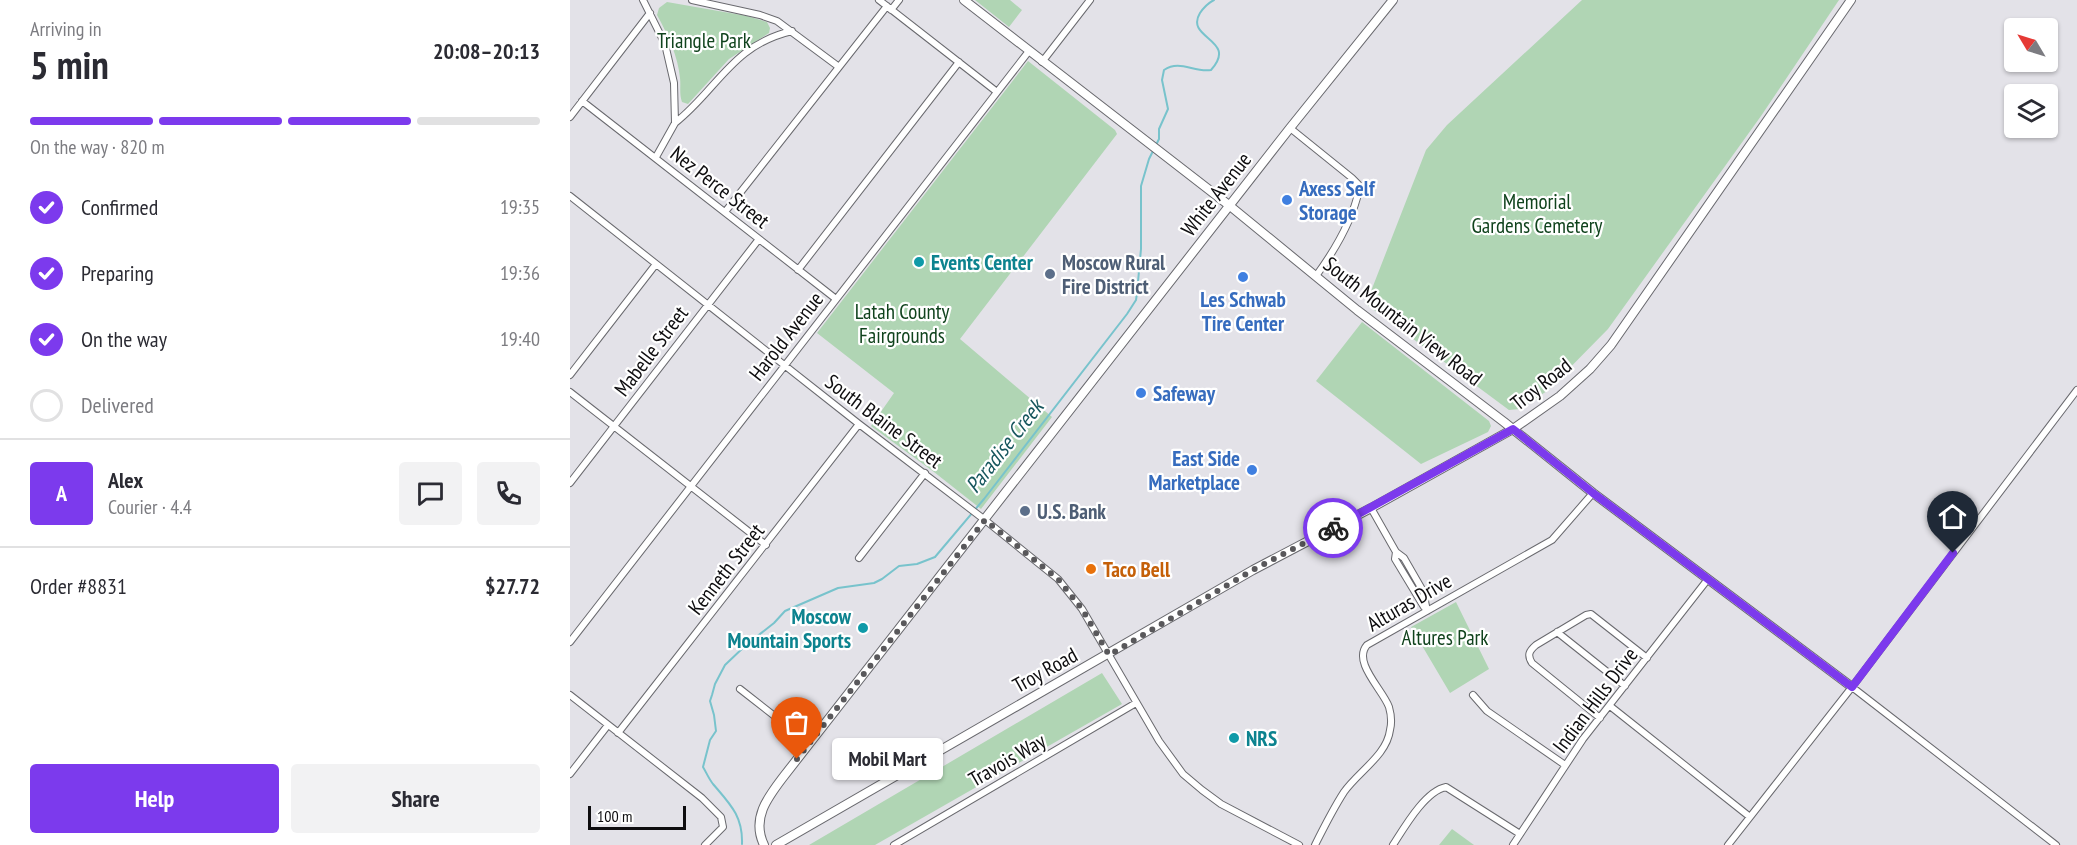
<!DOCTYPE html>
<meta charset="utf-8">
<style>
:root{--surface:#fff;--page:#f2f2f3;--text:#2b2b33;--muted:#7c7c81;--line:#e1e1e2;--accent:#7c3aed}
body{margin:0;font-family:"PT Sans Narrow",sans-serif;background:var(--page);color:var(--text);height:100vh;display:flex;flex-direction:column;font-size:22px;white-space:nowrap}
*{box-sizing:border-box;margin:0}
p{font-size:20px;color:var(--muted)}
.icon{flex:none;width:33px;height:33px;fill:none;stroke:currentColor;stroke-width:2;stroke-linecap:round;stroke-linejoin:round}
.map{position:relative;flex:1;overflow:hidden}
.panel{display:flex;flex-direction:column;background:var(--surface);width:570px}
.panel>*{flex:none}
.needle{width:39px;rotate:308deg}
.controls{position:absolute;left:1434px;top:18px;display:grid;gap:12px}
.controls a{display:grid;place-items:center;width:54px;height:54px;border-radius:6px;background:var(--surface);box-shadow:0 2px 4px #0004;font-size:30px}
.scale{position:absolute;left:18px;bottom:15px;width:98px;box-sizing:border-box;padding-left:6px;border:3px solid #0e0d0f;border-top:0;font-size:16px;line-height:21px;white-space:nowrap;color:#0e0d0f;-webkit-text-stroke:4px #fff;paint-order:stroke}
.pin{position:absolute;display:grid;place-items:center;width:51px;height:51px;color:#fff;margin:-62px -26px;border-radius:50% 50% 50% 0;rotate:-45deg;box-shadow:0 0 6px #0007}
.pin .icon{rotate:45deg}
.courier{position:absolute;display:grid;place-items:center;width:60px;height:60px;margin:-30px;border:4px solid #7c3aed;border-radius:50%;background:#fff;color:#222;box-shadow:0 2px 8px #0007}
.bubble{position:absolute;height:42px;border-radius:6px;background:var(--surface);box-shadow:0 2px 4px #0004;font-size:20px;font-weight:700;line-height:42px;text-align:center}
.head em{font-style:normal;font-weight:700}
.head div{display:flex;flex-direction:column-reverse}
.head{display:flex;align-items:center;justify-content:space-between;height:102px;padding:0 30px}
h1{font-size:39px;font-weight:700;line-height:45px}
.bar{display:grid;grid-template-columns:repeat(4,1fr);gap:9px 6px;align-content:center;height:72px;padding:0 30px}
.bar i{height:8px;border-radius:4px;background:var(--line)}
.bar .on{background:var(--accent)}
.bar p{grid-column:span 4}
.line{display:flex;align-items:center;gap:15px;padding:0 30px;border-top:2px solid var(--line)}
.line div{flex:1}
.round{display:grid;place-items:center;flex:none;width:63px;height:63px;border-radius:6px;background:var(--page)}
ol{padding:0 30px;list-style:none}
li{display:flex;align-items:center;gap:18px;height:66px}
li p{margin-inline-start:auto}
li .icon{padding:6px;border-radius:50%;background:var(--accent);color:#fff;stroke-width:4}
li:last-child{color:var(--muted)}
li i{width:33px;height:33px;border:3px solid var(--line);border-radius:50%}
.action{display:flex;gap:12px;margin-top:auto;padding:12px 30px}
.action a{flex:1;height:69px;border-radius:6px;background:var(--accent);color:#fff;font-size:24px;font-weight:700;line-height:69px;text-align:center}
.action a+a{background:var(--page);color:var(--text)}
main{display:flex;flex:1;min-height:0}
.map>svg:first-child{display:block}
.green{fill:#b0d5b4}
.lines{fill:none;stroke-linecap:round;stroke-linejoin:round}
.stream{stroke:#78c3cc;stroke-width:2}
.street-casing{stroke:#69696e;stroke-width:8}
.secondary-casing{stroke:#69696e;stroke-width:10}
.street{stroke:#fff;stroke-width:6}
.secondary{stroke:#fff;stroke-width:8}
.done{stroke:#59585b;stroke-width:6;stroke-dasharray:0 10.8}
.route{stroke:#7c3aed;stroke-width:8}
.shop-dot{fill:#3f7fe0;stroke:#fff;stroke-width:2}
.culture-dot{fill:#0f9aa8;stroke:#fff;stroke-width:2}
.service-dot{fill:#5c6f8a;stroke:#fff;stroke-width:2}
.food-dot{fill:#e8710a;stroke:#fff;stroke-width:2}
.labels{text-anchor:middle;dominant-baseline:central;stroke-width:4.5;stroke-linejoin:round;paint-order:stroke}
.park-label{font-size:21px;fill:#10431d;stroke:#fff}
.street-label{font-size:21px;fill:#0e0d0f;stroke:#fff}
.shop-label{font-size:21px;font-weight:bold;fill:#366cbe;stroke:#fff;text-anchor:start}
.culture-label{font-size:21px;font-weight:bold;fill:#0d838f;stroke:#fff;text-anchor:start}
.service-label{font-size:21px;font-weight:bold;fill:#4e5e75;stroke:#fff;text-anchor:start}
.food-label{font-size:21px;font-weight:bold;fill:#c56008;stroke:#fff;text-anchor:start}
.water-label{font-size:22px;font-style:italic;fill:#17575e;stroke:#fff}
</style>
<main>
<section class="panel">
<div class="head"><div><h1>5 min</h1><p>Arriving in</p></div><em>20:08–20:13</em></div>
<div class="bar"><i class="on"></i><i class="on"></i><i class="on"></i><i></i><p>On the way · 820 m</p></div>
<ol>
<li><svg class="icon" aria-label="check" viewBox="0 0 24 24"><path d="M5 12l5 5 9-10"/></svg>Confirmed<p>19:35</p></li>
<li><svg class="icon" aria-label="check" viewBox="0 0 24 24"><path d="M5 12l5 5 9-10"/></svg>Preparing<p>19:36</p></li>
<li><svg class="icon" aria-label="check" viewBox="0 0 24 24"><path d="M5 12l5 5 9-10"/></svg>On the way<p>19:40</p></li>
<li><i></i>Delivered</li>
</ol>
<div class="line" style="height:108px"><b class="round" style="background:var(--accent);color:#fff">A</b><div><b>Alex</b><p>Courier · 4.4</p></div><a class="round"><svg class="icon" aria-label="chat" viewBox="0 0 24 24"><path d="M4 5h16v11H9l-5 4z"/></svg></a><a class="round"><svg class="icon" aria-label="phone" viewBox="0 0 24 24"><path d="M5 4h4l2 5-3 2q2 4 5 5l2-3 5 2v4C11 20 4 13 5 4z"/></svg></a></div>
<div class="line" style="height:78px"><div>Order #8831</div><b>$27.72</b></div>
<div class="action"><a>Help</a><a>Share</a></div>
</section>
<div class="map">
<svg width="1507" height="845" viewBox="0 0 1507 845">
<rect width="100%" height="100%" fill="#e3e2e8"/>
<path class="green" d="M 405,0 L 440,0 L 452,10 L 439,27 Z
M 1012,0 L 1269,0 L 1191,116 L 1038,329 L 977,391 L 950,409 L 939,410 L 796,304 L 856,150 L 877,125 Z
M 97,2 L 177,16 L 197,22 L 200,28 L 199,33 L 159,59 L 118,104 L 112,102 C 109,94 111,86 110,78 C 108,56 98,35 87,15 L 89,8 Z
M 458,61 L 545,130 L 547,134 L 390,339 L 482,417 L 411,509 L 364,472 L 301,426 L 324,393 L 247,333 Z
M 792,322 L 919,421 L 921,426 L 918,432 L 851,464 L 746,381 Z
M 886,602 L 919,669 L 880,693 L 841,627 Z
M 532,673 L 552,704 L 305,845 L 239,845 Z
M 882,829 L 904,845 L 869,845 Z"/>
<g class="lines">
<path class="stream" d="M 172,844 C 173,816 160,804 143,784 C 139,779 136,772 133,767 L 140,740 L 146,731 L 144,715 L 140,701 L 142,695 L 145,684 L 155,665 L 176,645 L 204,623 L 215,611 L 268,588 L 304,583 L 312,579 L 329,566 L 347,564 L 365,557 L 414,499 L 557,314 L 566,300 L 567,293 L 571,249 L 571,186 L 579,159 L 589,139 L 589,129 L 598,109 L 592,80 L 594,70 C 610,59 624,73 641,70 C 669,39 614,39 630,13 C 634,7 638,3 644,0"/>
<g class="street-casing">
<path id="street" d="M 73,0 L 95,44 L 104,83 L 105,123 L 86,157
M 122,0 L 190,15 L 207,21 L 269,67
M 309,0 L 427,92
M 321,10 L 329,0
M 472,62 L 520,0
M 12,101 L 266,299
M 0,117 L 80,13
M 105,123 C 148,89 162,45 222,31
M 720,128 L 782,178 L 788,184 L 789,190 C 782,222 765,250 746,276
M 0,196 L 289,424 L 415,520 L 488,579 L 512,609 L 589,741 L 613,774 L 632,790 L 651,804 L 729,845
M 155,212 L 317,6
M 228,270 L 389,62
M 0,375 L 86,264
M 0,392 L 196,545
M 0,483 L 189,239
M 801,508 L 826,552 L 834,558 L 853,591 L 857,611
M 826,552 L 825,559 L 854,607
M 289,558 L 355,473
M 987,632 L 1055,686
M 0,642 L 459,51
M 1282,687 L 1486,845
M 170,689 L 239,743
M 0,695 L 132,798 L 151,817 L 153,827 L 135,845
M 903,695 L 917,711 L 995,765
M 1040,706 L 1180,817
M 1030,718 L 962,663 C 957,655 959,651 966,645 L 1016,615 L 1021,614 L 1077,658
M 48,733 L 289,424
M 0,774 L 38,725
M 324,845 L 566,703
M 745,845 C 754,827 763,809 774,792 C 788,772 817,755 820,730 C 822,722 821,714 819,707 C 813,690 782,662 797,645 L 982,540 L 1023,493
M 823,845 C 834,828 855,791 876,787 L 950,834
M 943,845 L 1013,739 L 1138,579
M 1158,845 L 1282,687 L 1507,390"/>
</g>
<g class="secondary-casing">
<path id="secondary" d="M 394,0 L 660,206 L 787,310 L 934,422 L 1023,493 L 1282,687
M 194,845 C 181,818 198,797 214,776 L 720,128 L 823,0
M 206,845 L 683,570 L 801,508 L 943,429 L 990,396 L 1020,369 L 1041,345 L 1281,0"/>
</g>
<use href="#street" class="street"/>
<use href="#secondary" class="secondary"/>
</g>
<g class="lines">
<path class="done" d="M 227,759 L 415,520 L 488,579 L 512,609 L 539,655 L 683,570 L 763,528"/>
<path class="route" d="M 763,528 L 943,429 L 1023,493 L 1282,687 L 1383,553"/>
</g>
<g class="shop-dot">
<circle cx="717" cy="200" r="6"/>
<circle cx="673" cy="277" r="6"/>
<circle cx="571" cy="393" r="6"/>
<circle cx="682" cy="470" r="6"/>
</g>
<g class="culture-dot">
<circle cx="349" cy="262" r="6"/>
<circle cx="293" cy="628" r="6"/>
<circle cx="664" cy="738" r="6"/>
</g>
<g class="service-dot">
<circle cx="480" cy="274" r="6"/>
<circle cx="455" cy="511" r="6"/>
</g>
<circle class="food-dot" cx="521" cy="569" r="6"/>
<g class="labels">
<g class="park-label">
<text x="134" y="40">Triangle Park</text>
<text x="967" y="201">Memorial<tspan x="967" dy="24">Gardens Cemetery</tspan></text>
<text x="332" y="311">Latah County<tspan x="332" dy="24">Fairgrounds</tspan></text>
<text x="875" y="637">Altures Park</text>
</g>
<g class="street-label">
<text transform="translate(150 187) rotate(38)">Nez Perce Street</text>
<text transform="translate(646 194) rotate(-52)">White Avenue</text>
<text transform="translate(833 321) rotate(38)">South Mountain View Road</text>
<text transform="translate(216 336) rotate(-52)">Harold Avenue</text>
<text transform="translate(81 351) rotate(-53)">Mabelle Street</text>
<text transform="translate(971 384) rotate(-38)">Troy Road</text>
<text transform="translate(314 421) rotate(37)">South Blaine Street</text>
<text transform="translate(156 569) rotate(-52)">Kenneth Street</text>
<text transform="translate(839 602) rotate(-30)">Alturas Drive</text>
<text transform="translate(475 670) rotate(-29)">Troy Road</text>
<text transform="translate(1025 700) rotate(-53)">Indian Hills Drive</text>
<text transform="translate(437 760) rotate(-30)">Travois Way</text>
</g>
<g class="shop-label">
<text x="729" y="188">Axess Self<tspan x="729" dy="24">Storage</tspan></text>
<text x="673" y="299" text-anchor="middle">Les Schwab<tspan x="673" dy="24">Tire Center</tspan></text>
<text x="583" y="393">Safeway</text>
<text x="670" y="458" text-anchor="end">East Side<tspan x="670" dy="24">Marketplace</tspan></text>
</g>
<g class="culture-label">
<text x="361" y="262">Events Center</text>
<text x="281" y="616" text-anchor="end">Moscow<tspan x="281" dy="24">Mountain Sports</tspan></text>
<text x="676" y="738">NRS</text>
</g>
<g class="service-label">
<text x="492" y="262">Moscow Rural<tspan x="492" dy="24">Fire District</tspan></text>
<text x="467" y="511">U.S. Bank</text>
</g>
<g class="food-label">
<text x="533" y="569">Taco Bell</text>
</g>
<g class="water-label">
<text transform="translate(434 446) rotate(-52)">Paradise Creek</text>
</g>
</g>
</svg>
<div class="controls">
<a><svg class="needle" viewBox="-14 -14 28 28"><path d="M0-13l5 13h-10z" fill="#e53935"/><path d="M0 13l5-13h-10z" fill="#7c7c81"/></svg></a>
<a><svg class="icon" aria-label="layers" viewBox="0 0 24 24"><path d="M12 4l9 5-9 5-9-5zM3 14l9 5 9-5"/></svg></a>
</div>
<div class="scale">100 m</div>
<div class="pin" style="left:227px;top:759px;background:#ea580c"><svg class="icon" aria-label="bag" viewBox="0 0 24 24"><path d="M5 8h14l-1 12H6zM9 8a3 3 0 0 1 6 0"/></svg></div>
<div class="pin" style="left:1383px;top:553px;background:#1f2937"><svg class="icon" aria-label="home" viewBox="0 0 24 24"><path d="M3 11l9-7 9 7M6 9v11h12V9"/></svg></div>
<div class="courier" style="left:763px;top:528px"><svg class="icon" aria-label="bike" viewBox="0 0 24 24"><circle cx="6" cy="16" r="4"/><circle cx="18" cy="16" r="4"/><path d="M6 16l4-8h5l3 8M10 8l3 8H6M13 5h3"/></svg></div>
<div class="bubble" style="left:262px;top:738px;width:111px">Mobil Mart</div>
</div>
</main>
